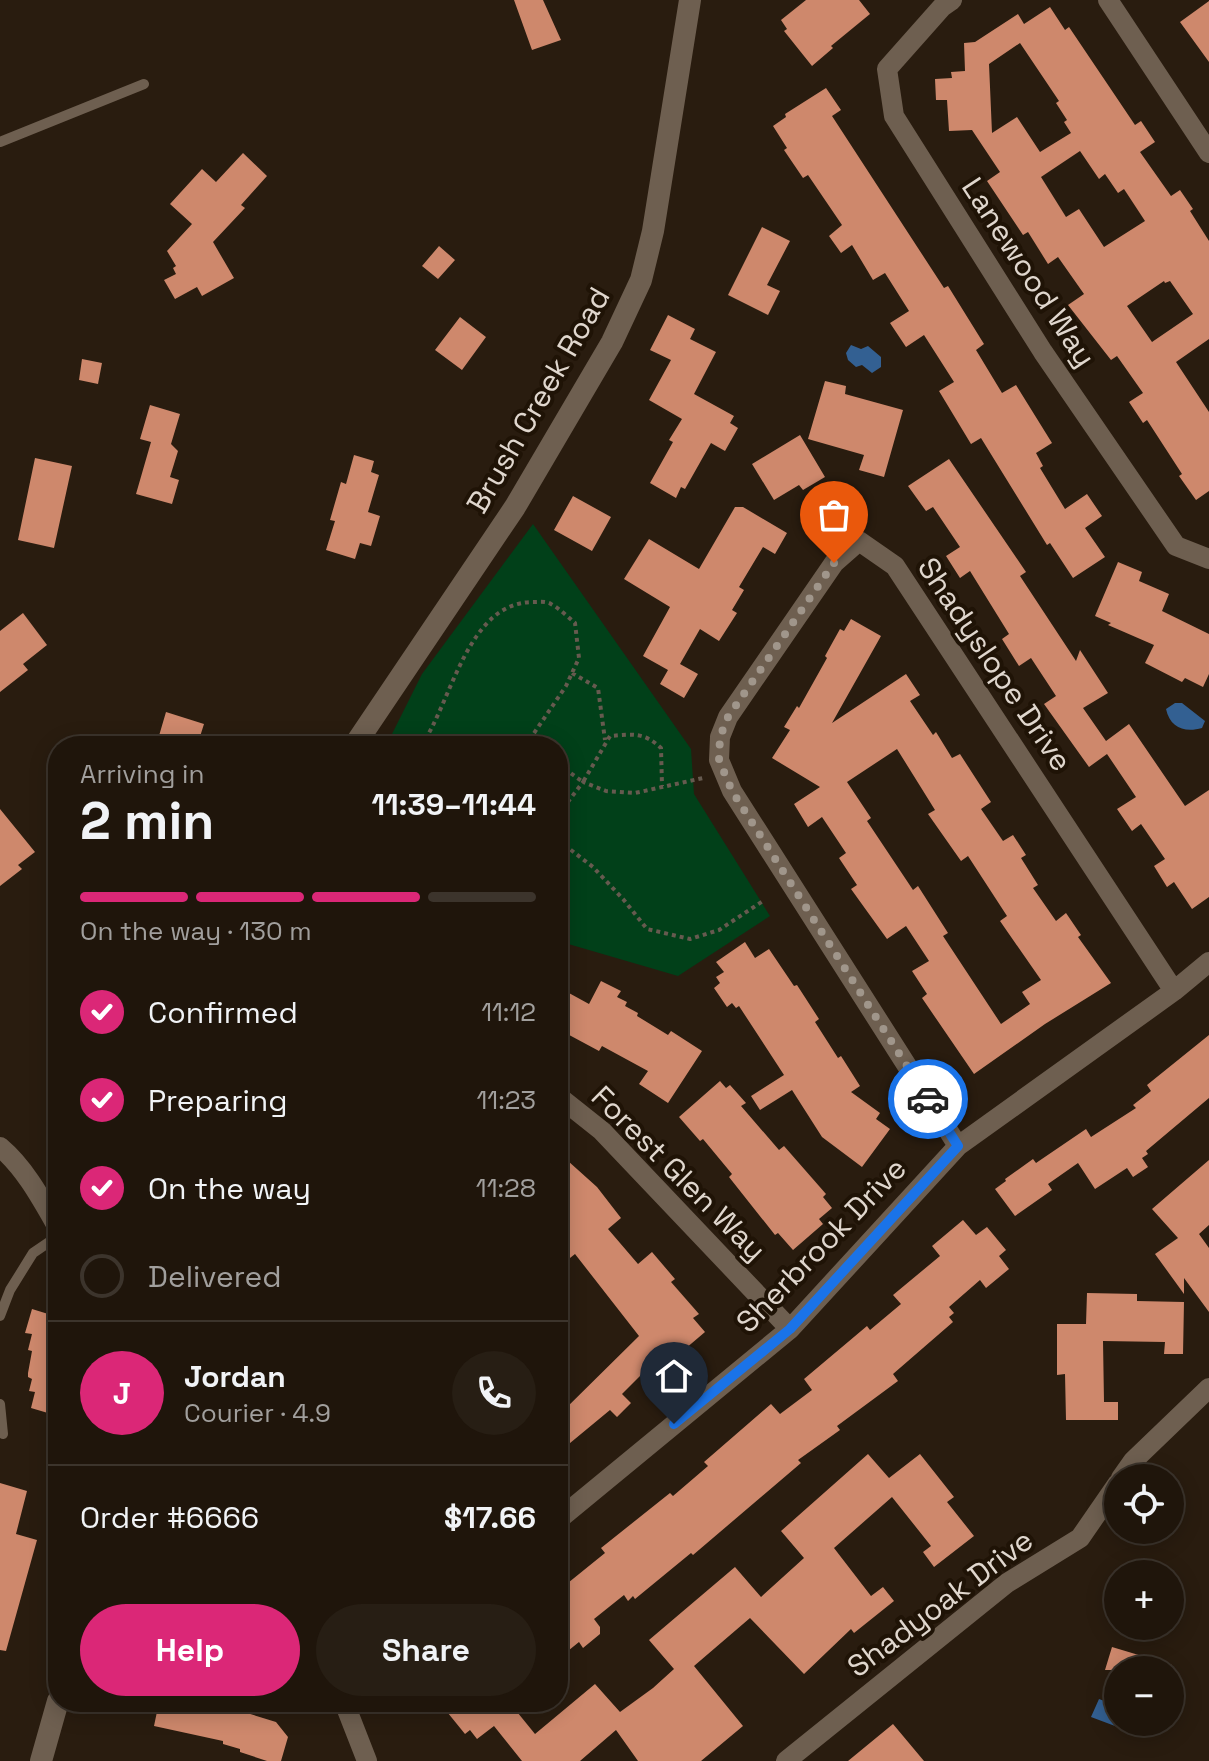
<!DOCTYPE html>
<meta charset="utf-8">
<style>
:root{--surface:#1f150b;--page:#271e14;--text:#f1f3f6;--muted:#a19f9d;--line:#3c342c;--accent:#db2777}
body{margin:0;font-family:"Space Grotesk",sans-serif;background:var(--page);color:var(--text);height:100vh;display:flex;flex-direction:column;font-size:30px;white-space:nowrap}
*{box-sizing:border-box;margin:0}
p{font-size:26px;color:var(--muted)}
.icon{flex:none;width:44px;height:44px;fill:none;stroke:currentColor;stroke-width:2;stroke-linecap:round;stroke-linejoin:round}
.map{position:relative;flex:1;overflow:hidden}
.sheet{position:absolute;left:48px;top:736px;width:520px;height:976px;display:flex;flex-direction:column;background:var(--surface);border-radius:32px;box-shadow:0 4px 20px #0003,0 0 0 2px var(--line)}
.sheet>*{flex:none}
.controls{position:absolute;left:1104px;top:1464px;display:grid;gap:16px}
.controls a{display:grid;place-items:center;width:80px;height:80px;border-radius:50%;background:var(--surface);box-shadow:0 4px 20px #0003,0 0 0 2px var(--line);font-size:40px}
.pin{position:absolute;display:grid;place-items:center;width:68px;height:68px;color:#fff;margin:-82px -34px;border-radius:50% 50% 50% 0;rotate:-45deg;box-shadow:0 0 8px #0007}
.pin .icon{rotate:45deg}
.courier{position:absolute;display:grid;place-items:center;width:80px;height:80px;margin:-40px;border:6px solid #1a73e8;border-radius:50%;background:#fff;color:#222;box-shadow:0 2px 10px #0007}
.headline em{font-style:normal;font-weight:600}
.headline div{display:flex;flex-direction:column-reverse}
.headline{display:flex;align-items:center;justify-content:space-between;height:136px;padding:0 32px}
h1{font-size:52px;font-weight:600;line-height:60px}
.bar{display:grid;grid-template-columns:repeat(4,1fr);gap:12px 8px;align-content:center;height:96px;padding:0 32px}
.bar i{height:10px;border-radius:6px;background:var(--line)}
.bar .on{background:var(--accent)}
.bar p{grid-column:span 4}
.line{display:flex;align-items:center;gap:20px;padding:0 32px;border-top:2px solid var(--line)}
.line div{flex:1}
.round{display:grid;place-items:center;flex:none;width:84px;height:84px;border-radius:42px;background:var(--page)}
ol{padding:0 32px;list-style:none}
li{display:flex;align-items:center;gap:24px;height:88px}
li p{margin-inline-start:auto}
li .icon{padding:8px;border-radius:50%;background:var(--accent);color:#fff;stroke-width:4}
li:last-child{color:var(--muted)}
li i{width:44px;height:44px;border:4px solid var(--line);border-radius:50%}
.primary-button{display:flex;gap:16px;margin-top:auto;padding:16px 32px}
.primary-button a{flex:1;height:92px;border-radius:48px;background:var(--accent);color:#fff;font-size:32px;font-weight:600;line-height:92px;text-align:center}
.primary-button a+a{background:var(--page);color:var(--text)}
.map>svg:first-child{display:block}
.green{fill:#014019}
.water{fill:#336092}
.building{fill:#ce886c;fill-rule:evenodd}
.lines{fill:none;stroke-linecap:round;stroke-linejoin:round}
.path{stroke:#665a4f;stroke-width:4;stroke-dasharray:4 4;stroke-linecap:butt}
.service{stroke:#6e5f50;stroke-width:10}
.minor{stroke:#6e5f50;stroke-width:20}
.tertiary{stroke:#6e5f50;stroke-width:22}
.done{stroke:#a0968b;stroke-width:8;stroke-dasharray:0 14.4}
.route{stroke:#1a73e8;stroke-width:10}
.labels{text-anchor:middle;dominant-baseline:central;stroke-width:8;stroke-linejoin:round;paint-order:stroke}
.street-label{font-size:30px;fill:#e0d7ce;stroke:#1f1306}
</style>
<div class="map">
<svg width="1209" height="1761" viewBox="0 0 1209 1761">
<rect width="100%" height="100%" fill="#291c0f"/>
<path class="green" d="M 533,524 L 691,749 L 694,794 L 770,916 L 678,976 L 558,941 L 558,746 L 386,746 L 422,674 Z"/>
<path class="water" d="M 851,345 L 861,349 L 868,346 L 881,357 L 881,367 L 872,373 L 862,365 L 856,367 L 848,360 L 846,353 Z
M 1175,703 L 1182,703 L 1205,721 L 1202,728 C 1185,733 1170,728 1166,709 Z
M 1099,1699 L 1118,1706 L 1118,1722 L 1144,1722 L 1139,1735 L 1091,1717 Z"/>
<path class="building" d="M 514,0 L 543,0 L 561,40 L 532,50 Z
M 806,0 L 859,0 L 870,14 L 831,46 L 833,48 L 812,66 L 784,31 L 787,29 L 781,20 Z
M 1209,1 L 1209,62 L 1180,22 Z
M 1050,7 L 1065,30 L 1069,27 L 1135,125 L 1141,121 L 1155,142 L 1140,152 L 1171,196 L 1180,190 L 1193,209 L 1190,211 L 1209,241 L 1209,339 L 1176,362 L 1209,412 L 1209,491 L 1196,500 L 1179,476 L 1182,474 L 1147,420 L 1143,423 L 1129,402 L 1143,393 L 1117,356 L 1111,360 L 1068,305 L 1084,294 L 1058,257 L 1048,264 L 1028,232 L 1023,235 L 987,181 L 1000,172 L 972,130 L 949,131 L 947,100 L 936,100 L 935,79 L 952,78 L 951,72 L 965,71 L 964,43 L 975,42 L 1018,14 L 1024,24 ZM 1020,43 L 1059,101 L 1056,103 L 1067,120 L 1064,122 L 1071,133 L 1040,152 L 1017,117 L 992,133 L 989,64 ZM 1080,151 L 1099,179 L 1105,174 L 1118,193 L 1124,189 L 1145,221 L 1104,247 L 1079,209 L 1066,217 L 1041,177 ZM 1164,281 L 1165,283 L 1170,281 L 1193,314 L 1152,342 L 1127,306 Z
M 826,88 L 841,110 L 832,116 L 944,288 L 948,286 L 984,344 L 976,350 L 1002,393 L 1016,385 L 1052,443 L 1036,453 L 1043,466 L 1040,468 L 1065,509 L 1087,494 L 1102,516 L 1085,528 L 1105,557 L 1073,578 L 1050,543 L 1047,545 L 981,438 L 971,444 L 939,391 L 954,382 L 924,335 L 906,347 L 890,323 L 909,311 L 885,273 L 873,280 L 852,245 L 841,253 L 829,236 L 842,225 L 808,175 L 803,178 L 784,150 L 787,148 L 773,126 L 786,117 L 785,114 Z
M 243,153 L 267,176 L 241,205 L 245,208 L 213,242 L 234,278 L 202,296 L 197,287 L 175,299 L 164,280 L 176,274 L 173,268 L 176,266 L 167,251 L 192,224 L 170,204 L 202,169 L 216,182 Z
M 762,227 L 790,241 L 767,285 L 780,291 L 768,315 L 728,295 Z
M 439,246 L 455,260 L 438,279 L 422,266 Z
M 668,315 L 695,329 L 690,339 L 716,352 L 694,394 L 734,416 L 730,423 L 738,428 L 725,451 L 711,443 L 685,489 L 681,487 L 676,498 L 650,483 L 673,442 L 669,440 L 682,419 L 649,400 L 671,360 L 650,350 Z
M 460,317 L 486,337 L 462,370 L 435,350 Z
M 82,359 L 102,363 L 98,384 L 79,380 Z
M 825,381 L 846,386 L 845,394 L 903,410 L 884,477 L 859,470 L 864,455 L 808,439 Z
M 150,405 L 180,414 L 171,444 L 178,451 L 170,477 L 179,480 L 172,504 L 136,494 L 151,442 L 140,439 Z
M 800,435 L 825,477 L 803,490 L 799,485 L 774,500 L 752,464 Z
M 354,455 L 374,461 L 371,472 L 379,475 L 368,512 L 380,516 L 371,546 L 360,543 L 355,559 L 326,550 L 335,521 L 330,520 L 341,482 L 346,484 Z
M 35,458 L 72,466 L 54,548 L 18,540 Z
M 949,459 L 1026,572 L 1020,576 L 1076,661 L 1080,650 L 1108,693 L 1083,708 L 1106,741 L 1129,724 L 1185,806 L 1209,790 L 1209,897 L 1192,909 L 1174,882 L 1167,887 L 1154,866 L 1165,859 L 1141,824 L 1132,831 L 1117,809 L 1136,797 L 1107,754 L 1089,767 L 1044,704 L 1056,696 L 1031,658 L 1019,666 L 1002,639 L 1009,634 L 970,571 L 960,578 L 946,556 L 960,547 L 933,507 L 926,511 L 908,486 Z
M 573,496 L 611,517 L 592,551 L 554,530 Z
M 735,507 L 743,507 L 787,533 L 775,554 L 763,547 L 739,587 L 744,590 L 732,610 L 737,613 L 719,641 L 700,629 L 680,664 L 698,674 L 684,698 L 660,684 L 668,670 L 643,656 L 670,607 L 624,579 L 649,539 L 699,569 Z
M 1118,562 L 1142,572 L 1139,581 L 1169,594 L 1162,611 L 1209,634 L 1209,674 L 1203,687 L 1185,678 L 1182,682 L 1145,663 L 1154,645 L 1108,625 L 1111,623 L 1095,616 Z
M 23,613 L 47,645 L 23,664 L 28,670 L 0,692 L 0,631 Z
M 851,619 L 881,636 L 832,723 L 906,674 L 920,695 L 910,701 L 933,735 L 936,732 L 952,758 L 960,754 L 991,802 L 981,809 L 1003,841 L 1013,835 L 1026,855 L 1021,858 L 1038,885 L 1033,888 L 1056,921 L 1066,913 L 1081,935 L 1078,937 L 1111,983 L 1045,1024 L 974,1074 L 922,998 L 927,994 L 912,971 L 929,961 L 906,926 L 887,939 L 851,889 L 857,885 L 839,858 L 846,853 L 822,817 L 808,827 L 794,804 L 820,787 L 772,758 L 790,730 L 784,727 L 797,706 L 799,708 L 827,658 L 825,656 L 840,629 L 844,631 ZM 897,749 L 935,810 L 928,814 L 961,861 L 968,856 L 1007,916 L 1000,921 L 1041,980 L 1022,992 L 1030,1004 L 1001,1024 L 943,936 L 948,933 L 918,886 L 913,890 L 867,821 L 871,818 L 847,782 Z
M 166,712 L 204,724 L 197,746 L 156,746 Z
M 0,809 L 35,852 L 18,865 L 22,869 L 0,886 Z
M 745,942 L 755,958 L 769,949 L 794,986 L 797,985 L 819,1019 L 815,1022 L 838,1058 L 841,1056 L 860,1086 L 851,1092 L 880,1113 L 876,1119 L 890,1129 L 862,1167 L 822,1137 L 792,1090 L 760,1110 L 751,1096 L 784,1075 L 739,1006 L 736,1008 L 732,1003 L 727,1007 L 714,988 L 720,983 L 716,977 L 724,972 L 716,962 Z
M 601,981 L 621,991 L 617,997 L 627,1002 L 625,1006 L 638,1013 L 637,1016 L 668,1035 L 671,1031 L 702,1051 L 668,1103 L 639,1084 L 648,1071 L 602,1046 L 599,1051 L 558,1029 L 558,987 L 589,1004 Z
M 1209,1035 L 1209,1098 L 1146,1151 L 1148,1154 L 1142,1158 L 1148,1167 L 1133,1177 L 1127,1168 L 1095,1189 L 1078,1163 L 1048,1184 L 1052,1190 L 1015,1216 L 995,1189 L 1006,1181 L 1005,1179 L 1033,1159 L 1036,1163 L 1086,1129 L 1091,1137 L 1136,1108 L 1133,1105 L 1151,1091 L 1147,1085 Z
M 720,1081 L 726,1088 L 730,1085 L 746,1103 L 741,1106 L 779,1150 L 784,1146 L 826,1194 L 823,1197 L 832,1208 L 819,1219 L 823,1224 L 793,1250 L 778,1233 L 775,1235 L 729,1177 L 732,1174 L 703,1139 L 700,1141 L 679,1117 Z
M 558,1152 L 597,1187 L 621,1218 L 608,1229 L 638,1264 L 652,1252 L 675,1279 L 671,1282 L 699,1314 L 693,1318 L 705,1332 L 665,1366 L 658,1358 L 622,1394 L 631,1403 L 617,1417 L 610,1410 L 558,1453 L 558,1416 L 639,1336 L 575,1254 L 570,1258 L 558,1244 Z
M 1209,1160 L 1209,1225 L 1199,1234 L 1209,1248 L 1209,1312 L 1184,1278 L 1184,1294 L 1155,1254 L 1178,1238 L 1152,1209 Z
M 963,1220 L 976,1235 L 987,1227 L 1006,1250 L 999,1256 L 1009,1269 L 986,1288 L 980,1280 L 949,1307 L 954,1313 L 949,1317 L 953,1322 L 893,1374 L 898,1381 L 837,1426 L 840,1430 L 798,1460 L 801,1463 L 693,1555 L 691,1553 L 635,1599 L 633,1596 L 628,1601 L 624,1595 L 594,1619 L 600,1627 L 600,1634 L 583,1648 L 579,1642 L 558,1659 L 558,1591 L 605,1553 L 601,1548 L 670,1493 L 673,1496 L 708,1466 L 704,1462 L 771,1404 L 780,1414 L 812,1390 L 804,1379 L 867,1326 L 870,1330 L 901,1304 L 893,1295 L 940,1256 L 932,1246 Z
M 1087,1293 L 1137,1294 L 1137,1301 L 1184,1302 L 1183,1354 L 1164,1354 L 1165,1342 L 1103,1341 L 1104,1402 L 1118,1402 L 1118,1420 L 1066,1420 L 1065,1374 L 1057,1375 L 1057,1324 L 1086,1324 Z
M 32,1309 L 58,1317 L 58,1416 L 31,1408 L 35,1392 L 29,1391 L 32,1379 L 28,1377 L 28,1373 L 32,1351 L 28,1350 L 32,1334 L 25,1333 Z
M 868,1454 L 889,1478 L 920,1454 L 954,1497 L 947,1502 L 974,1536 L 934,1567 L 923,1552 L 931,1546 L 892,1497 L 834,1548 L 871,1596 L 883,1587 L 894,1601 L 854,1633 L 851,1629 L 804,1674 L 750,1618 L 694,1666 L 743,1726 L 701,1761 L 638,1761 L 616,1730 L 580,1761 L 522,1761 L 494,1726 L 477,1739 L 470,1730 L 465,1734 L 439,1702 L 509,1702 L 535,1734 L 595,1684 L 620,1712 L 653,1688 L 674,1669 L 649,1640 L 735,1567 L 761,1597 L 804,1558 L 781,1531 Z
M 0,1483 L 27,1491 L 16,1534 L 37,1540 L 6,1651 L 0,1650 Z
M 1112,1647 L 1172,1665 L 1171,1670 L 1105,1670 Z
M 159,1702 L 189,1702 L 233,1712 L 234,1709 L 276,1722 L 288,1737 L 281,1761 L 267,1761 L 240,1752 L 240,1749 L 223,1744 L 223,1741 L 154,1726 Z
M 893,1724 L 924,1761 L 848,1761 Z"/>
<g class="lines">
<path class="path" d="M 572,673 L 598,688 L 605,740
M 421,746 C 452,702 467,602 533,602 C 539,602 546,601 551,604 C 560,609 568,617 575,623 L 579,658 L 566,686 L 528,742 L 534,746
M 558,764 L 583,782 L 610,736 C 632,734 644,732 661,748 L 662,786
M 558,815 L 583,782 L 606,791 L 635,793 L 703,778
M 558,840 L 593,867 L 623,899 L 647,929 L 690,939 L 719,930 L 763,901"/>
<path class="service" d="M 0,142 L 144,84
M 0,1316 L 10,1290 L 33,1253 L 58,1236
M 0,1404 L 3,1434"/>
<path class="minor" d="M 952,0 L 942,7 L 887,69 L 894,116 L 1043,352 L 1176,546 L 1209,559
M 1108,0 L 1209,153
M 558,1096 L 602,1131 L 790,1329
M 958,1146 L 732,791 L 719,760 L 720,737 L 728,717 L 834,563 L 859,541 L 895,566 L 1174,991
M 0,1147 C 25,1168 42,1200 58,1228
M 1121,1478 L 1133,1461 L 1209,1388
M 558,1520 L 790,1329 L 958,1146 L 1174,991 L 1209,962
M 344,1702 L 367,1761
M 786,1761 L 1007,1583 L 1080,1538 L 1118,1483"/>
<path class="tertiary" d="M 354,746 L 515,507 L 612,342 L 641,280 L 653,231 L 690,0
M 41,1761 L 58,1701"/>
</g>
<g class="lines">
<path class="done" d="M 834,563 L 728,717 L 720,737 L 719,760 L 732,791 L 928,1099"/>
<path class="route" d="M 674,1424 L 790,1329 L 958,1146 L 928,1099"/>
</g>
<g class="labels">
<g class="street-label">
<text transform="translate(1029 272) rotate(57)">Lanewood Way</text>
<text transform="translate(538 400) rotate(-60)">Brush Creek Road</text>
<text transform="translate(995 664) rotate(56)">Shadyslope Drive</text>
<text transform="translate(679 1173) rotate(45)">Forest Glen Way</text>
<text transform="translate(821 1245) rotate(-46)">Sherbrook Drive</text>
<text transform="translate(940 1603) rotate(-37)">Shadyoak Drive</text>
</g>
</g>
</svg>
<div class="controls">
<a><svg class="icon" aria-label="locate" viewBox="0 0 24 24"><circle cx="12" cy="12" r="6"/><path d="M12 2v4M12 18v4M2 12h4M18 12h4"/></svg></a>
<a>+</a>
<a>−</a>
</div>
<div class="pin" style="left:834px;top:563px;background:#ea580c"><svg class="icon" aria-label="bag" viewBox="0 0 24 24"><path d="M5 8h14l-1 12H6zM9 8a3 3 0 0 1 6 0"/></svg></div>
<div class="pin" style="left:674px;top:1424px;background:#1f2937"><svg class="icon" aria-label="home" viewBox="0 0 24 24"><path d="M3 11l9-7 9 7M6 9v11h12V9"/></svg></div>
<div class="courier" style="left:928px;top:1099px"><svg class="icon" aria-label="car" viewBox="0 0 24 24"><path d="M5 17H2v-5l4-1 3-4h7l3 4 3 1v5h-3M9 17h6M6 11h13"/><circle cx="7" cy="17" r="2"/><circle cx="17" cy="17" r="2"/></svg></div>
<section class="sheet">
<div class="headline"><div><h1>2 min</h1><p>Arriving in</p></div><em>11:39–11:44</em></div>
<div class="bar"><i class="on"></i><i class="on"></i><i class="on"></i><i></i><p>On the way · 130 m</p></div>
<ol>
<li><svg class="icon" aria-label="check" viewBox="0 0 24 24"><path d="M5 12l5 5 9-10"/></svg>Confirmed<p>11:12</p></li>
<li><svg class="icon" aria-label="check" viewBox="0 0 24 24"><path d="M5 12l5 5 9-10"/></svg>Preparing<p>11:23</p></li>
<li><svg class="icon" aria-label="check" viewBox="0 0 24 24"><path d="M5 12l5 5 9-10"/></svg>On the way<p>11:28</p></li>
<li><i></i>Delivered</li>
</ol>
<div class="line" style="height:144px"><b class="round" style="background:var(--accent);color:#fff">J</b><div><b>Jordan</b><p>Courier · 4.9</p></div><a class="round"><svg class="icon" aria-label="phone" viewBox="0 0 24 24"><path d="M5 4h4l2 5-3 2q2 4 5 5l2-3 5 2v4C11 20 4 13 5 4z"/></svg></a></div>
<div class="line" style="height:104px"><div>Order #6666</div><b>$17.66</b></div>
<div class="primary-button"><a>Help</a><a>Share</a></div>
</section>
</div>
